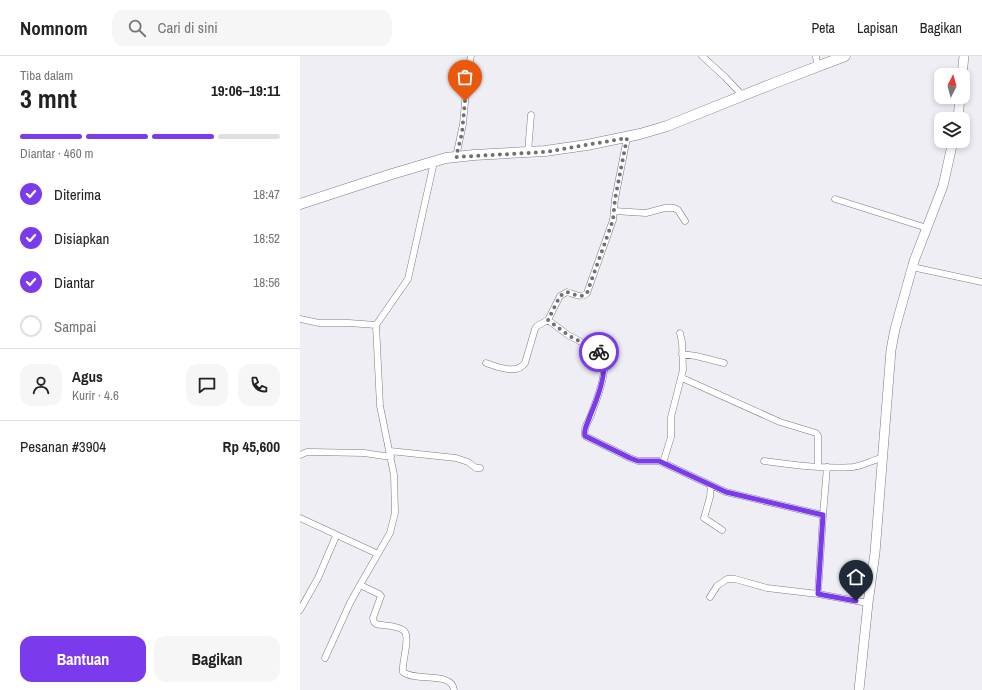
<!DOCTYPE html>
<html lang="id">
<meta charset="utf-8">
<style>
:root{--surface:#fff;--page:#f6f6f6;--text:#222;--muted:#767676;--line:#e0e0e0;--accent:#7c3aed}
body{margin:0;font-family:"Archivo Narrow",sans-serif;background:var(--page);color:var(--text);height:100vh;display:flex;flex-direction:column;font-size:15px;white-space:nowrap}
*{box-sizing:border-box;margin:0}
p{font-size:13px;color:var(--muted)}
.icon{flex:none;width:22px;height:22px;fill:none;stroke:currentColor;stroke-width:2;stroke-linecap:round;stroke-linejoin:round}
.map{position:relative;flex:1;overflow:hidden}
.panel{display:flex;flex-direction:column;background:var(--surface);width:300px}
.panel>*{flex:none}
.needle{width:26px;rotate:6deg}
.controls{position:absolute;left:634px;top:12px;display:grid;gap:8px}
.controls a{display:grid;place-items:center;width:36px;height:36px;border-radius:8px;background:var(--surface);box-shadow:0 2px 6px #0003;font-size:20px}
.pin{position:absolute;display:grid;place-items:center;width:34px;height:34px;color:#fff;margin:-41px -17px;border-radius:50% 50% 50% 0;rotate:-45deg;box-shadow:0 0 4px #0007}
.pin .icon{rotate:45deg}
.courier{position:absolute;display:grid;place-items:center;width:40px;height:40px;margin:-20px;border:3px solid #7c3aed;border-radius:50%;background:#fff;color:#222;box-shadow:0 1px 5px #0007}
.overview em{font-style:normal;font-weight:800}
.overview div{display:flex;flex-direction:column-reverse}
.overview{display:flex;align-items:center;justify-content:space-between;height:68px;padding:0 20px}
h1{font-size:26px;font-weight:800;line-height:30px}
.bar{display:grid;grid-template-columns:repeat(4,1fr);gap:6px 4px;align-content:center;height:48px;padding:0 20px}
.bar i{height:5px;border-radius:3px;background:var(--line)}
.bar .on{background:var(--accent)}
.bar p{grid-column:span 4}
.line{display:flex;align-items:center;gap:10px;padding:0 20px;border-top:1px solid var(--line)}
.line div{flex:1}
.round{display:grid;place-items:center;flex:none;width:42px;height:42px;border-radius:12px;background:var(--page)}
ol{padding:0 20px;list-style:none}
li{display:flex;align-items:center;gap:12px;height:44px}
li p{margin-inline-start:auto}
li .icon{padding:4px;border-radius:50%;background:var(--accent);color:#fff;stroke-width:4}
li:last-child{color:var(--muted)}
li i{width:22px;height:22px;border:2px solid var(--line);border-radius:50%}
.button{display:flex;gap:8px;margin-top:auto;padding:8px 20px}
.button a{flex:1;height:46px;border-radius:12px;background:var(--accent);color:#fff;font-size:16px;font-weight:800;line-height:46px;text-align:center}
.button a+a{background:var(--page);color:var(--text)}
header{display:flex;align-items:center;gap:24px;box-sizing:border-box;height:56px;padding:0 20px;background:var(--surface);border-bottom:1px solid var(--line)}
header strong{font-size:19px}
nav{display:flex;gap:22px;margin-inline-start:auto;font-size:14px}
.search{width:280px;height:36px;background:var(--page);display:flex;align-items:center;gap:10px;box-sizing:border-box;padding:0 14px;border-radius:12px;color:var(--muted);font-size:15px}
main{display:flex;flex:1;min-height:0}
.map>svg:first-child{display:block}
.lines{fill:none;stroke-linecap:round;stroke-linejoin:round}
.street-casing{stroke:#7c7d82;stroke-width:7}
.secondary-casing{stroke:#7c7d82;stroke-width:10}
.primary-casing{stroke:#7c7d82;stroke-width:11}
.street{stroke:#fff;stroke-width:6}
.secondary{stroke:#fff;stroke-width:9}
.primary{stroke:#fff;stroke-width:10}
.done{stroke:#707073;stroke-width:4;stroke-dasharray:0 7.2}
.route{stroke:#7c3aed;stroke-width:5}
</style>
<header>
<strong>Nomnom</strong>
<div class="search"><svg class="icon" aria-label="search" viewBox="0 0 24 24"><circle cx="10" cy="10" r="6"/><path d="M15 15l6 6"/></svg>Cari di sini</div>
<nav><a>Peta</a><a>Lapisan</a><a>Bagikan</a></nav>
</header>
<main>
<section class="panel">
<div class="overview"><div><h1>3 mnt</h1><p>Tiba dalam</p></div><em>19:06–19:11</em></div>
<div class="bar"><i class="on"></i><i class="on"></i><i class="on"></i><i></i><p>Diantar · 460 m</p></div>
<ol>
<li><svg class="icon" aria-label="check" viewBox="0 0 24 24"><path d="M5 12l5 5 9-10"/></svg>Diterima<p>18:47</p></li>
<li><svg class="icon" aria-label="check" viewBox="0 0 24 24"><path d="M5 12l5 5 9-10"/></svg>Disiapkan<p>18:52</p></li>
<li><svg class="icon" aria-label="check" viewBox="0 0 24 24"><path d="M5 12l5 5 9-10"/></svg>Diantar<p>18:56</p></li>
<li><i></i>Sampai</li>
</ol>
<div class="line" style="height:72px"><a class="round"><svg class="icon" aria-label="person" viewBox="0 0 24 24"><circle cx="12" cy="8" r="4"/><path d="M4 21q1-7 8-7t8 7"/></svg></a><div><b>Agus</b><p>Kurir · 4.6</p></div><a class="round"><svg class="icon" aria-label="chat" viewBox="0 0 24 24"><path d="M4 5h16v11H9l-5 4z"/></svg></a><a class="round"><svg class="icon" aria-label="phone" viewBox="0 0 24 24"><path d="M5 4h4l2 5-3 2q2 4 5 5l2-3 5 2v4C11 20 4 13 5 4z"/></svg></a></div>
<div class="line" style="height:52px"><div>Pesanan #3904</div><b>Rp 45,600</b></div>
<div class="button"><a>Bantuan</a><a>Bagikan</a></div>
</section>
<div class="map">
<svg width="682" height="634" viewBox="0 0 682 634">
<rect width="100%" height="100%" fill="#eeeef4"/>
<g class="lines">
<g class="street-casing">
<path id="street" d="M 402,0 L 425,21 L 443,40
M 516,0 L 517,10
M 327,82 L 315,143 L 313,164 L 287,237 C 282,243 274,238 267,236 L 260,240 L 248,264 L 268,279 L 300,296 C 312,308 296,345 291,359 C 288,367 283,372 285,380 L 330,402 L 338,405 L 359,405 L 426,436 L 523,459
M 228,96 L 231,59
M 156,101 L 163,68 L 168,13 L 171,0
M 134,106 L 108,223 L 76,269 L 80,350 L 94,419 L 95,457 L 90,477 L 60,529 L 79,538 L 81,540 L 73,562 L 74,566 L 76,568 C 84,570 96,569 103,574 C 112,579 101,607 103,616 C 115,626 152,615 154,634
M 535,143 L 627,172
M 314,155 L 346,157 L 365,152 L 374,152 L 378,154 L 385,165
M 612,211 L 682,226
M 0,263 L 19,267 L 49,267 L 76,269
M 382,298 L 396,300 L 424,307
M 186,307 C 197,311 217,319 225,307 L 235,273 L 237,270 L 248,264
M 382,322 L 480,366 L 516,377 L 518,380 L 518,411
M 90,395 L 156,402 L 168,406 L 176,412 L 180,412
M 0,399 L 7,396 L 12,396 L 64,397 L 91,401
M 464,405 C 493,409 523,413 553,411 C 563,410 572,404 582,402
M 363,407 L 371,381 L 371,361 L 383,314 L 382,286 L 380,277
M 411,430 L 410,441 L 404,462 L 422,474
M 0,462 L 78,498
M 518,538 L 523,459 L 527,411
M 410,541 L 417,530 L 427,523 L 435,523 L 467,532 L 518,538 L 568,547
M 0,554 L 18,522 L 36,480
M 25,602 L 50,547 L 60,529"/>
</g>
<g class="secondary-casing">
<path id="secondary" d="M 662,19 L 664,0
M 658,63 L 660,41
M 559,634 L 568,547 L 575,497 L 591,294 L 595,273 L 614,205 L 643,130 L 653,85"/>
</g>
<g class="primary-casing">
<path id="primary" d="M 0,148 L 92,118 L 146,102 L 174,99 L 245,95 L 287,89 L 340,78 L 367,70 L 477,26 L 545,0"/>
</g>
<use href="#street" class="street"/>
<use href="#secondary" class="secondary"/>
<use href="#primary" class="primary"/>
</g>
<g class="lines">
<path class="done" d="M 165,45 L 162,77 L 156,101 L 245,96 L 327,82 L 315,143 L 313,164 L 287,237 C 282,243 274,238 267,236 L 260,240 L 248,264 L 268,279 L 299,296"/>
<path class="route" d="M 299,296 C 312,308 296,346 290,360 C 288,367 283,373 285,380 L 330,402 L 338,405 L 359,405 L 426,436 L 523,459 L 518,538 L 556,545"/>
</g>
</svg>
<div class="controls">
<a><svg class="needle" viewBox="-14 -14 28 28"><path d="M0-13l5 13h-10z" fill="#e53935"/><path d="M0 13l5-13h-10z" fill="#767676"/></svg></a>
<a><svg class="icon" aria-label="layers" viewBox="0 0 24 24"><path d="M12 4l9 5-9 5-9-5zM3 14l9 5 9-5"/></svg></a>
</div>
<div class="pin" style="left:165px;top:45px;background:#ea580c"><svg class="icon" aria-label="bag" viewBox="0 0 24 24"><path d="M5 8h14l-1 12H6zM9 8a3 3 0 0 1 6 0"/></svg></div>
<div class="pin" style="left:556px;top:545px;background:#1f2937"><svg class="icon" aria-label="home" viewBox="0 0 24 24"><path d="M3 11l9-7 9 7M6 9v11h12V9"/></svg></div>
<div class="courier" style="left:299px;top:296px"><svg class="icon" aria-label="bike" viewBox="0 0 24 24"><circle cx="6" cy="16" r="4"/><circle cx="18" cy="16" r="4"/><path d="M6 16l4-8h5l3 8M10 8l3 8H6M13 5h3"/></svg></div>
</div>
</main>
